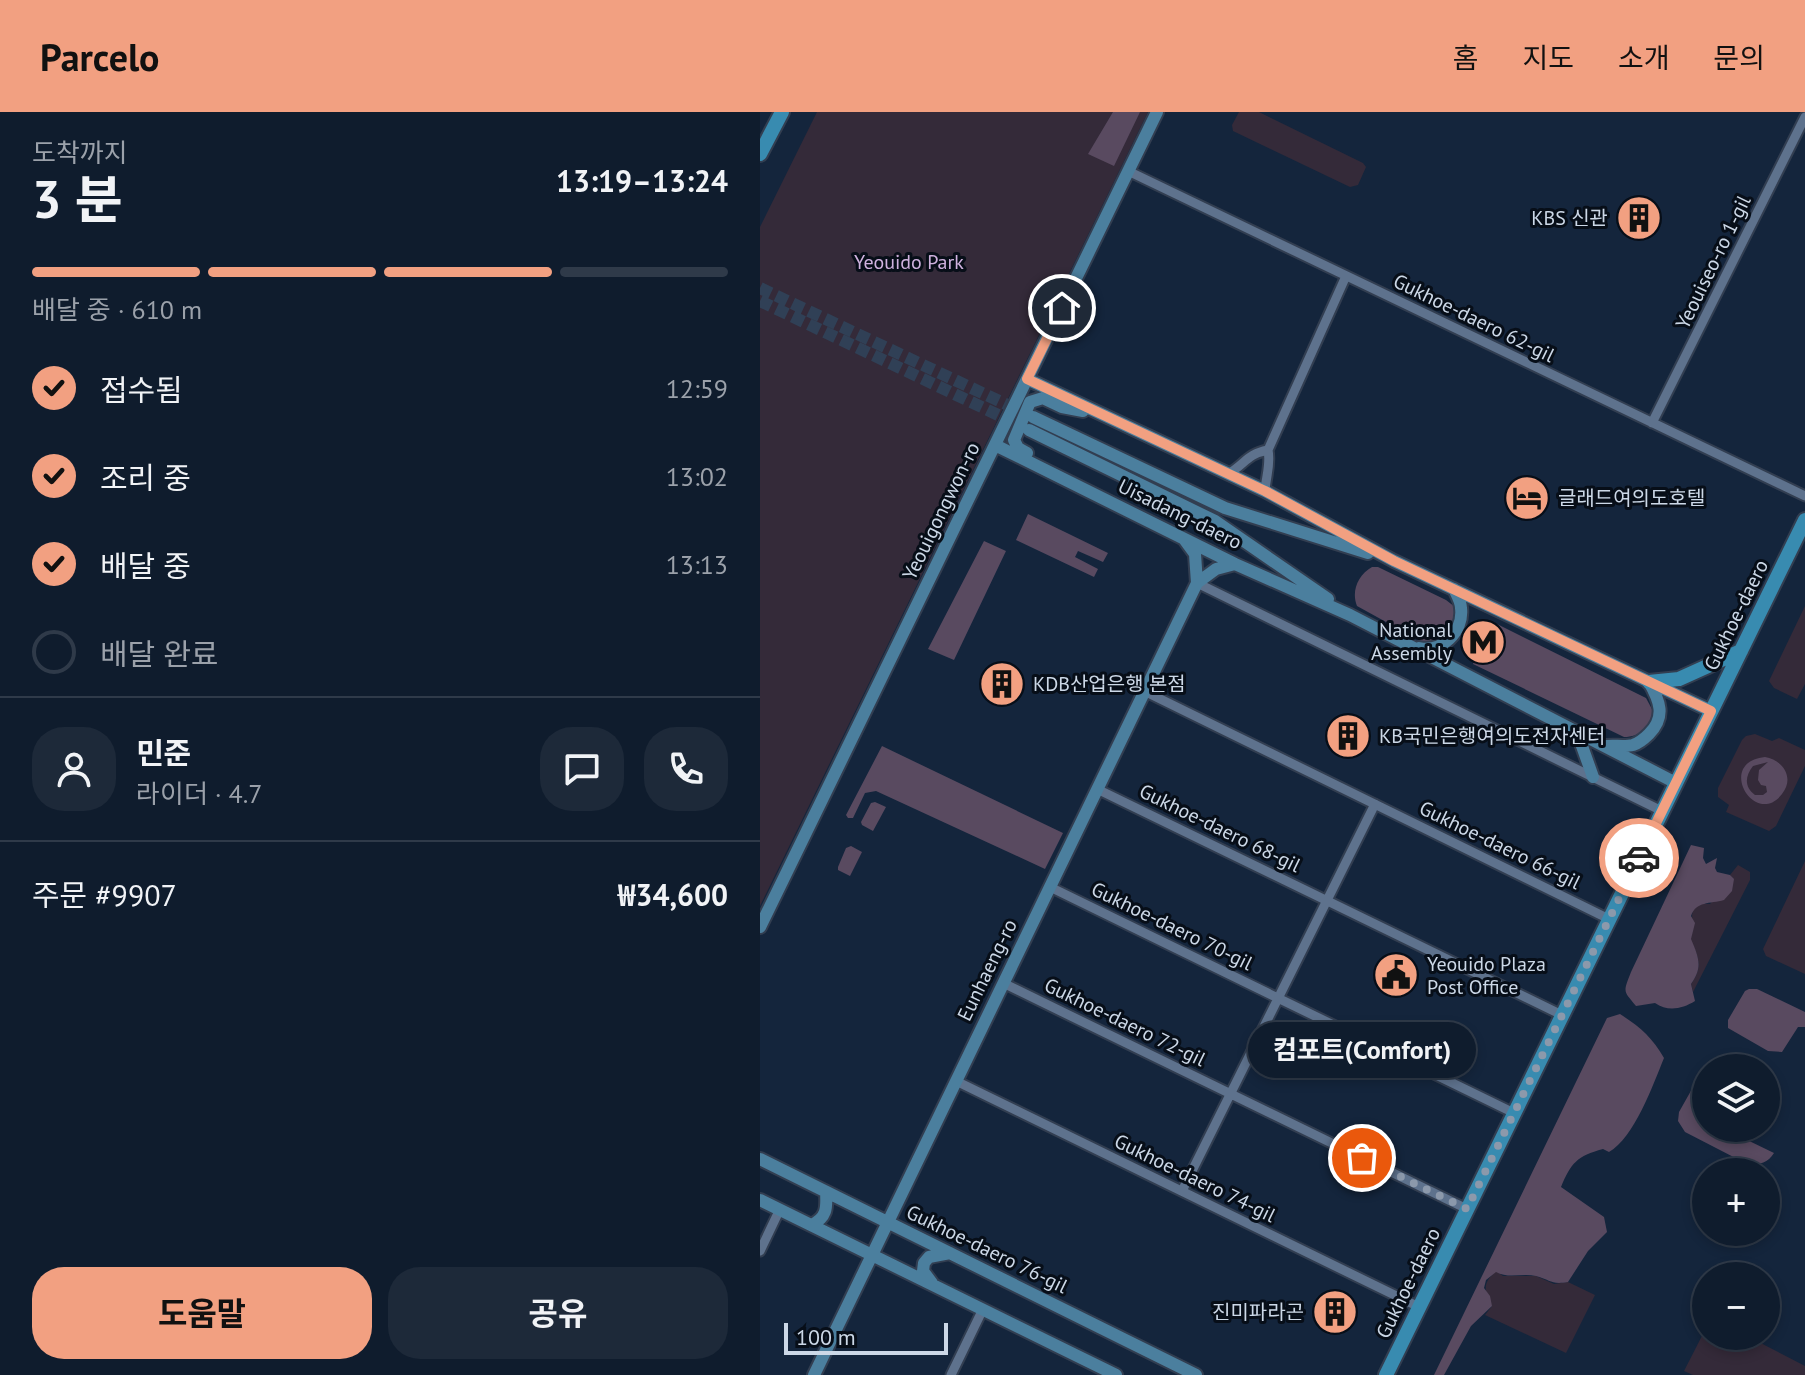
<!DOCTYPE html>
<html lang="ko">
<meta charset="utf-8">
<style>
:root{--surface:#0f1c2d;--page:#1d2939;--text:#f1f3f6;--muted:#9ba1aa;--line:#2f3a49;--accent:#f2a081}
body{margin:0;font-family:"PT Sans","Noto Sans KR",sans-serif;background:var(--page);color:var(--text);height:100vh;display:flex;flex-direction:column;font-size:30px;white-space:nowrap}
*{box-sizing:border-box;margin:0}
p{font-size:26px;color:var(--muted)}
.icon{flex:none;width:44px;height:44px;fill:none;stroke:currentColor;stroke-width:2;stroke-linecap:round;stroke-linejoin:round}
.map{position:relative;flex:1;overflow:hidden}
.side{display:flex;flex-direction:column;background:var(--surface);width:760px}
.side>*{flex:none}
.tools{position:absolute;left:932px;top:942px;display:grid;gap:16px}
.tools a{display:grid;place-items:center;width:88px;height:88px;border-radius:50%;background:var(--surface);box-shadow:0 4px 12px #0003,0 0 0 2px var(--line);font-size:40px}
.scale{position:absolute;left:24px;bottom:20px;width:164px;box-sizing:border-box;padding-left:8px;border:4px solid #ccd8e7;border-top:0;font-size:22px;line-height:28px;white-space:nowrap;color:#ccd8e7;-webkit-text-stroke:6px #070e18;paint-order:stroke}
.pin{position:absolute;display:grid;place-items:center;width:68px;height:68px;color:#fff;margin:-34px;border:4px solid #fff;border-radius:50%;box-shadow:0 2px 8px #0007}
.courier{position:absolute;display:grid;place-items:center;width:80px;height:80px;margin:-40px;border:6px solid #f2a081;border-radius:50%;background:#fff;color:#222;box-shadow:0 2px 10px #0007}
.bubble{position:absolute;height:56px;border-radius:28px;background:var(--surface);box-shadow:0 4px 12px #0003,0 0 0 2px var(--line);font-size:26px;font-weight:700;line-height:56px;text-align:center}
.summary em{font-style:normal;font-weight:700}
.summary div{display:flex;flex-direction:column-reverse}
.summary{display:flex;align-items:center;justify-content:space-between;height:136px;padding:0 32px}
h1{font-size:52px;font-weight:700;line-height:60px}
.bar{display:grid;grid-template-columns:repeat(4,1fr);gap:12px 8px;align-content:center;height:96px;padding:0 32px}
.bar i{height:10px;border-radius:6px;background:var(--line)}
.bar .active{background:var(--accent)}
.bar p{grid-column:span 4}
.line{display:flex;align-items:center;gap:20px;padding:0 32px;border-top:2px solid var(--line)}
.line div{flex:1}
.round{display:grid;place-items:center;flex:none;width:84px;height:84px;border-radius:32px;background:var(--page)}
ol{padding:0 32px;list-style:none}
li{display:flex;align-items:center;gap:24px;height:88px}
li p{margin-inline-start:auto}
li .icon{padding:8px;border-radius:50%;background:var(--accent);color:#111;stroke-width:4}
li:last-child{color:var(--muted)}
li i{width:44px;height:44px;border:4px solid var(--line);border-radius:50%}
.action{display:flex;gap:16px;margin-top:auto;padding:16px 32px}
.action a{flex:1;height:92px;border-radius:32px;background:var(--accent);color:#111;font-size:32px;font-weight:700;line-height:92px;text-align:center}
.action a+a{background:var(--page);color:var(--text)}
header{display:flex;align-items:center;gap:48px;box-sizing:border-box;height:112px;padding:0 40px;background:var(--accent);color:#111}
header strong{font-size:38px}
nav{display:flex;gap:44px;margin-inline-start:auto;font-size:28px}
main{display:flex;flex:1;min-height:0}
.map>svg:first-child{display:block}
.green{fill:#342a39}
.forest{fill:#594a60;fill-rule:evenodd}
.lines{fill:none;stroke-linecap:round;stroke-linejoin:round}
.secondary-tunnel{stroke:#304056;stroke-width:12;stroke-dasharray:12 6;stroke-linecap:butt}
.street-casing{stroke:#323e51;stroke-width:13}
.secondary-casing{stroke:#323e51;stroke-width:16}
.primary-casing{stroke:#323e51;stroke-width:18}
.street{stroke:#5e728d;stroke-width:9}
.secondary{stroke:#4b7f9e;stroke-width:12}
.primary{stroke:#388bb0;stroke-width:14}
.done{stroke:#8c99ab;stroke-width:8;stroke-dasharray:0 14.4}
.route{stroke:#f2a081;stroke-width:10}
.labels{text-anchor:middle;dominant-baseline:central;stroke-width:6;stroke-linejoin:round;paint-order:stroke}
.poi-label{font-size:20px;fill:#ccd8e7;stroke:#070e18;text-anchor:start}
.park-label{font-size:20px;fill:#d0b2df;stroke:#070e18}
.street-label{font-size:20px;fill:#ccd8e7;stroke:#070e18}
</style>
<header>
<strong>Parcelo</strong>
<nav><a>홈</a><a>지도</a><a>소개</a><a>문의</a></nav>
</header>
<main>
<section class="side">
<div class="summary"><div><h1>3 분</h1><p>도착까지</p></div><em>13:19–13:24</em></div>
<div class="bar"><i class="active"></i><i class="active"></i><i class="active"></i><i></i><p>배달 중 · 610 m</p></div>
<ol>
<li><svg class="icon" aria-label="check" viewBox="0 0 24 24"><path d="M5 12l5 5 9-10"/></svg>접수됨<p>12:59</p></li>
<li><svg class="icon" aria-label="check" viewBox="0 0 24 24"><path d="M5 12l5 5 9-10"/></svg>조리 중<p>13:02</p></li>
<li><svg class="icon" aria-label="check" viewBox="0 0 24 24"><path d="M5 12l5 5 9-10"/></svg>배달 중<p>13:13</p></li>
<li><i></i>배달 완료</li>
</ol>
<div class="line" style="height:144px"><a class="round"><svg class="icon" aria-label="person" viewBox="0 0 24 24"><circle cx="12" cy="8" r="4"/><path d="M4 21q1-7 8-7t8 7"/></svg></a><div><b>민준</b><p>라이더 · 4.7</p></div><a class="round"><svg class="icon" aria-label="chat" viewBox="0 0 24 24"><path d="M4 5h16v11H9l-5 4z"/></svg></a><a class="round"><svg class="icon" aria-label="phone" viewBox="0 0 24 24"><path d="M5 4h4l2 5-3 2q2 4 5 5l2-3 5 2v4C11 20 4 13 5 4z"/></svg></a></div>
<div class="line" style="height:104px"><div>주문 #9907</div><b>₩34,600</b></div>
<div class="action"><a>도움말</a><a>공유</a></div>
</section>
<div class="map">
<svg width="1045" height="1263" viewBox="0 0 1045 1263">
<rect width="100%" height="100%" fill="#14253c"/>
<path class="green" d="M 57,0 L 388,0 L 0,794 L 0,115 Z
M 479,0 L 499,0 L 603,51 L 606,55 L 598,73 L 590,75 L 473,19 L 472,13 Z
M 1045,494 L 1045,572 L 1037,587 L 1014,576 L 1009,569 Z
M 995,622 L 1012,629 L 1019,626 L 1045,638 L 1045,654 L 1016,714 L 1009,719 L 966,700 L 969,693 L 958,685 L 958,676 L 982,628 L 986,624 Z
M 1045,749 L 1045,862 L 1006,844 L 1003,837 Z
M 978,753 L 990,760 L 990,768 L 933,880 L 931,872 C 943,855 939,845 930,827 C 938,813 921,789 950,792 L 973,767 L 970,763 Z
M 736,1159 L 743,1164 L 776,1164 L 794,1172 L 808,1170 L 835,1183 L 806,1241 L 725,1203 L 732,1194 C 724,1178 722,1172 736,1159 Z
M 946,1216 L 946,1224 L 987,1224 L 1045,1254 L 1045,1263 L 933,1263 L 924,1259 Z"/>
<path class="forest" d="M 353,0 L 380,0 L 354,54 L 328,42 Z
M 268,402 L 348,441 L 343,450 L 318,439 L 315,445 L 338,457 L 334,465 L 256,428 Z
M 224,429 L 246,439 L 194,548 L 168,537 Z
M 612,455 L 618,455 L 686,488 L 695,495 L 695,508 L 682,528 L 666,532 L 597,494 C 591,479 598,463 612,455 Z
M 733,510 L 886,586 L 893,599 C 891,615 880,625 864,625 L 713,552 L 718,538 L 731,544 L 739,530 L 726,523 Z
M 122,634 L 303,721 L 285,757 L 116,679 L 105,681 L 93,706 L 88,706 L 86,703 Z
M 1005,645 C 1023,648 1035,666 1022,682 C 995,717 955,650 1005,645 ZM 1008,650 L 999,658 L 998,668 L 1001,673 L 1006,674 L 1007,680 L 1003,683 L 995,683 C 984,675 985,664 993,654 Z
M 115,690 L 126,695 L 113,719 L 102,713 L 101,710 L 111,691 Z
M 931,733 L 944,736 L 943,746 L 946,752 L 957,746 L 955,756 L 957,760 L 970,763 L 974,767 L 972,779 L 964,788 C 950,792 936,789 931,804 L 935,811 L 931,827 C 939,846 943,855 931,872 L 935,889 C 922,897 908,900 895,891 L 876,894 C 863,878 863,881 871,860 Z
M 91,734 L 102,740 L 90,764 L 78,758 L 78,755 L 86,736 Z
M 989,877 L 997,877 L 1045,900 L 1045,915 L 1038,915 L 1022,940 L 1008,939 L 968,916 L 968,908 L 985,879 Z
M 860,902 C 880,915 892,925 904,946 C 893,973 874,1026 849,1040 L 843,1037 C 817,1044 811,1051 801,1075 L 844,1105 L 847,1120 L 828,1139 L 808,1170 C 791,1173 791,1168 776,1164 C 762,1161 748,1167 736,1160 L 726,1168 L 724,1176 L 730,1184 L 732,1194 L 711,1214 L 684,1263 L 674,1263 L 847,906 Z
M 946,958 L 946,1016 L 985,1016 L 981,1025 L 1014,1041 C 1008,1051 1000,1052 989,1053 L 925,1020 L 918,1009 L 919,1000 L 941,961 Z"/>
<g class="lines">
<path class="secondary-tunnel" d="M 0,176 L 273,305
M 0,189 L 257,312"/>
<g class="street-casing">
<path id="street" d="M 368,59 L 1045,384
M 892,311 L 1045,5
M 468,362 C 485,352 487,342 508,338
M 505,379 C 506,364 511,352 508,338 L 586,164
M 437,471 L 902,699
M 384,579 L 849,807
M 337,677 L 802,903
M 290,775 L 754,1001
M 243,871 L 707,1097
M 196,969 L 659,1195
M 422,1079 L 615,692
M 0,1139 L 20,1097
M 191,1263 L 223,1197"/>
</g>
<g class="secondary-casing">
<path id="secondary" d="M 267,267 L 505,379 L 634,449 L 951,599
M 273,305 L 465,396 L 608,441
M 269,318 L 455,409 L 568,487
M 235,333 L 475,452 L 590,503 L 916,671
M 267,341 L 258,336 L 254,328 L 270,290 L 283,286 L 302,295 L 323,299
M 437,471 L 456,457 L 475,452
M 659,536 C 681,541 704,520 701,496 C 701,490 697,483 694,477
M 817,620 L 833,665
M 847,634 C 854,633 865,635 873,633 C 879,631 885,626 889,622 C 906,605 900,589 889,570
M 0,815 L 397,0
M 0,1047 L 436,1263
M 0,1088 L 356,1263
M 51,1113 C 67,1106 67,1096 66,1080
M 172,1171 L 163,1159 L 164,1151 L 169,1145 L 190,1141
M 54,1263 L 437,471 L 435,442 L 424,427"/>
</g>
<g class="primary-casing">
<path id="primary" d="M 0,42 L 22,0
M 889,570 L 919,567 L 981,539
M 626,1263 L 1045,408"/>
</g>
<use href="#street" class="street"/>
<use href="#secondary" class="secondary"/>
<use href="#primary" class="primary"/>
</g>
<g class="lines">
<path class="done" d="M 602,1046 L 707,1097 L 879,746"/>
<path class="route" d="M 302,196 L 267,267 L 505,379 L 634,449 L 951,599 L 879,746"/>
</g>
<defs>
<g id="building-disc" transform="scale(2.3)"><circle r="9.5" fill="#f2a081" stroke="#070e18"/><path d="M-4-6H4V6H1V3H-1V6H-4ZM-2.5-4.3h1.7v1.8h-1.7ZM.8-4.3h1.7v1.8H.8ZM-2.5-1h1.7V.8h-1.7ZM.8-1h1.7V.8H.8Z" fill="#111"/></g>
<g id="hotel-disc" transform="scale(2.3)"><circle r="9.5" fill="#f2a081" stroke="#070e18"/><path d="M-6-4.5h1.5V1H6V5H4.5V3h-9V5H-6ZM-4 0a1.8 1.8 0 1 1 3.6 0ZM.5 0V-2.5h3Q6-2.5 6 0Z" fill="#111"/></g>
<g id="metro-disc" transform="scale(2.3)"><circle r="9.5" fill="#f2a081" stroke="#070e18"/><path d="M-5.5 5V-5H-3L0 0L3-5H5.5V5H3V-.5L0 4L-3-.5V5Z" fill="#111"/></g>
<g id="civic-disc" transform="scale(2.3)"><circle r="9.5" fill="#f2a081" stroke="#070e18"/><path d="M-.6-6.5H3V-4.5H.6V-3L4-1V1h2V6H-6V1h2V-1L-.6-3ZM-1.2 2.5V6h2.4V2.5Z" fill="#111"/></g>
</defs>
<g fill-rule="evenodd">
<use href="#building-disc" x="879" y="106"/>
<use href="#hotel-disc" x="767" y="386"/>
<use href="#metro-disc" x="723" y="530"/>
<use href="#building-disc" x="242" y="572"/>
<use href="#building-disc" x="588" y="624"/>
<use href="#civic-disc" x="636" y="863"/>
<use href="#building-disc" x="575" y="1200"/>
</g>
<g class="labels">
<g class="poi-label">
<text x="848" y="106" text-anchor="end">KBS 신관</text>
<text x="798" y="386">글래드여의도호텔</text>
<text x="692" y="518" text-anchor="end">National<tspan x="692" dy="23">Assembly</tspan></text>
<text x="273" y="572">KDB산업은행 본점</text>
<text x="619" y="624">KB국민은행여의도전자센터</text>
<text x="667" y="852">Yeouido Plaza<tspan x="667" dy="23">Post Office</tspan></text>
<text x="544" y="1200" text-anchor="end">진미파라곤</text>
</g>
<g class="park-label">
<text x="149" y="150">Yeouido Park</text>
</g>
<g class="street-label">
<text transform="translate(953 150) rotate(-64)">Yeouiseo-ro 1-gil</text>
<text transform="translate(714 206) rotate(26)">Gukhoe-daero 62-gil</text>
<text transform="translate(181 399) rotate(-64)">Yeouigongwon-ro</text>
<text transform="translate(420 402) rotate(26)">Uisadang-daero</text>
<text transform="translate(976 503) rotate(-64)">Gukhoe-daero</text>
<text transform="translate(460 716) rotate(26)">Gukhoe-daero 68-gil</text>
<text transform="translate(740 733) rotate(26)">Gukhoe-daero 66-gil</text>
<text transform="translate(412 814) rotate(26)">Gukhoe-daero 70-gil</text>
<text transform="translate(227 858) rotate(-64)">Eunhaeng-ro</text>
<text transform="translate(365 910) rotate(26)">Gukhoe-daero 72-gil</text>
<text transform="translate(435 1066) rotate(26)">Gukhoe-daero 74-gil</text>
<text transform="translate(227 1137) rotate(26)">Gukhoe-daero 76-gil</text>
<text transform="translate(648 1171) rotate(-64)">Gukhoe-daero</text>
</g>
</g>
</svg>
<div class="tools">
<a><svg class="icon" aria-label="layers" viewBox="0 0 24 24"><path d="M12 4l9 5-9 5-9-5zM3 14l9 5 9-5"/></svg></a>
<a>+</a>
<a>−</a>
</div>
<div class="scale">100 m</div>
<div class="pin" style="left:602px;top:1046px;background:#ea580c"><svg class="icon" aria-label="bag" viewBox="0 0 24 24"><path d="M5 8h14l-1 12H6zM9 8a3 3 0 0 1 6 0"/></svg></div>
<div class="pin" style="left:302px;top:196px;background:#1f2937"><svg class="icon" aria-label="home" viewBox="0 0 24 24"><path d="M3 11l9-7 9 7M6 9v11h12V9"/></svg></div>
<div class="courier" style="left:879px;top:746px"><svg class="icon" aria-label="car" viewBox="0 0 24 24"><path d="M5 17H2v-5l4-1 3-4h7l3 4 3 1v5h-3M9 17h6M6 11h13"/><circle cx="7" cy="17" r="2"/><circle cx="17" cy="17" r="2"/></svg></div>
<div class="bubble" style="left:488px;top:910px;width:228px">컴포트(Comfort)</div>
</div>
</main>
